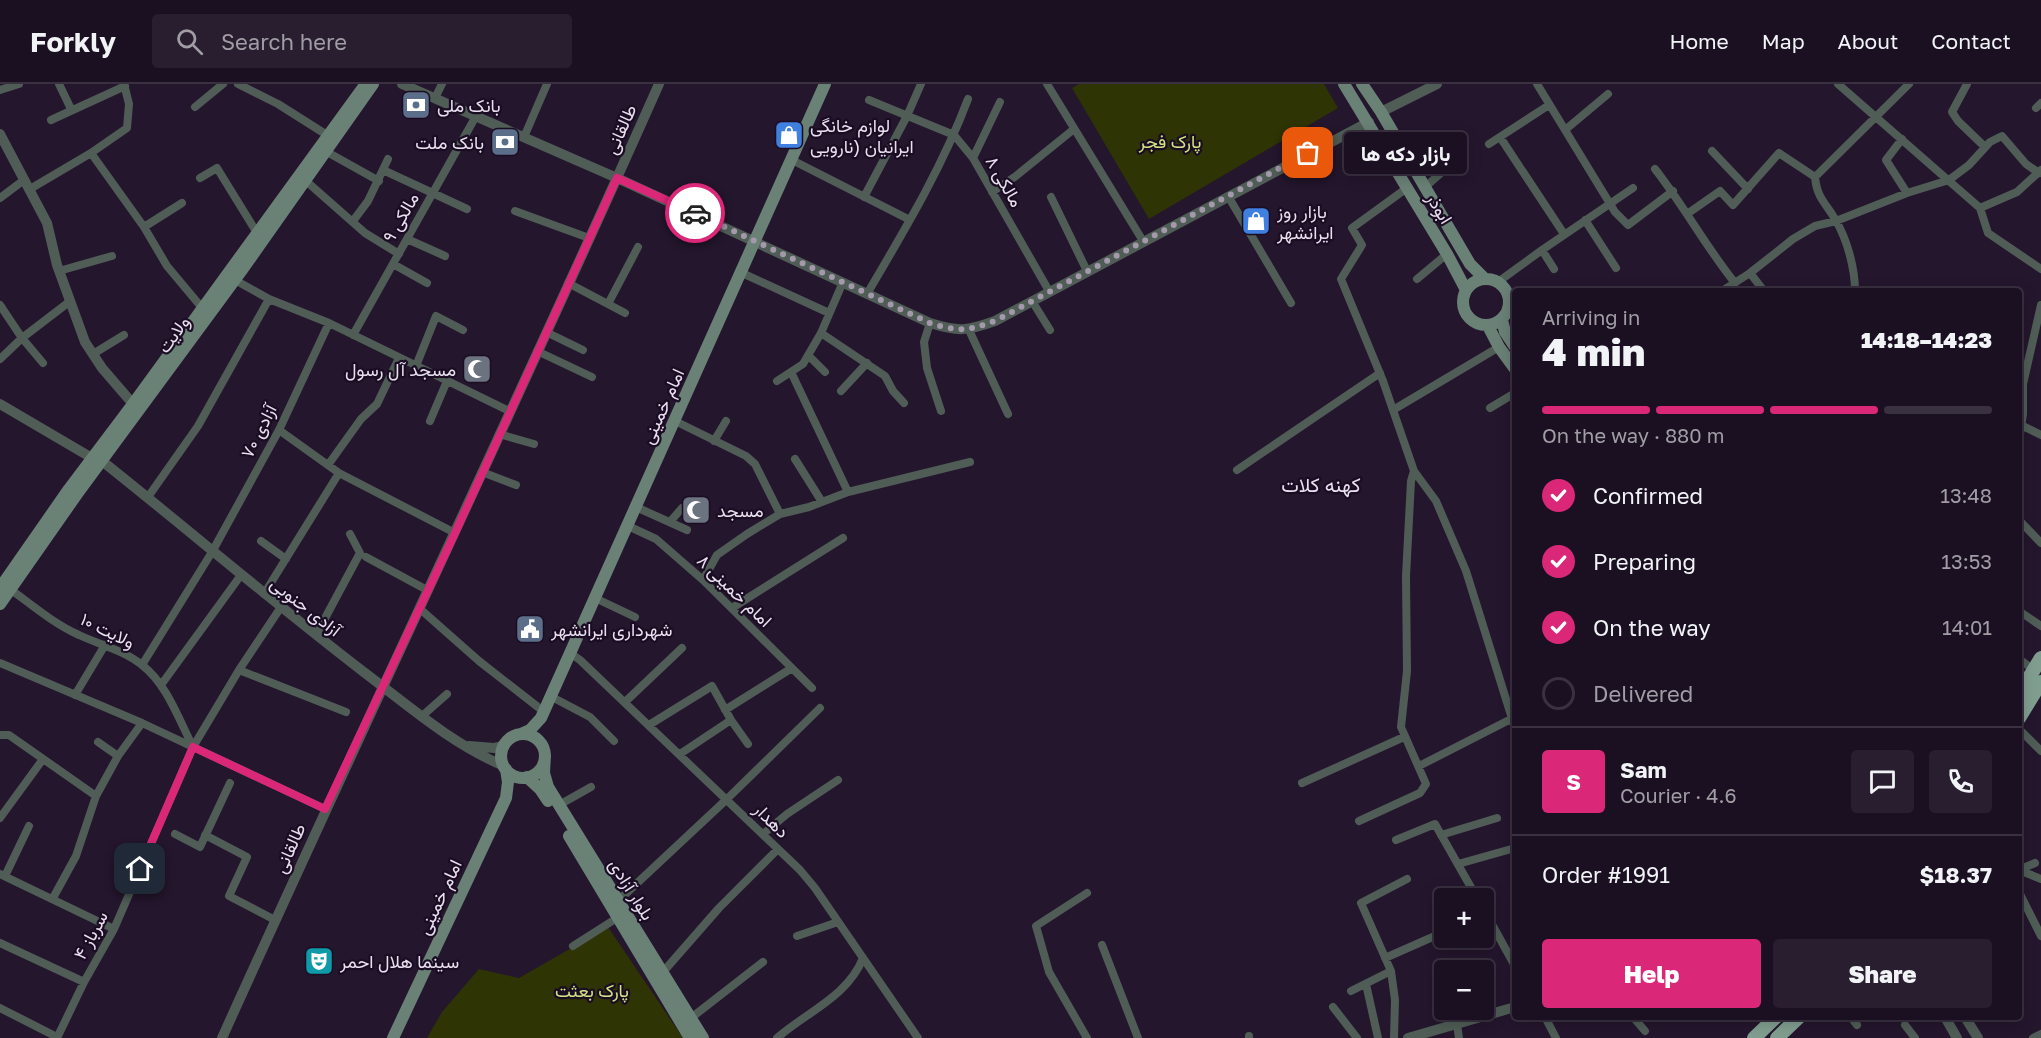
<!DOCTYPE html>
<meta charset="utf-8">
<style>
:root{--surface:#1b1022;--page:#281e2f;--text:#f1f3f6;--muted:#a09da5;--line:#393040;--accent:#db2777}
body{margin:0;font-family:"Golos Text",Vazirmatn,sans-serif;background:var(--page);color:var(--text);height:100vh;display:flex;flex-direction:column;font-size:22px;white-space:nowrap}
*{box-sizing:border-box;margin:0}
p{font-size:20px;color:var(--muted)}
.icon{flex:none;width:33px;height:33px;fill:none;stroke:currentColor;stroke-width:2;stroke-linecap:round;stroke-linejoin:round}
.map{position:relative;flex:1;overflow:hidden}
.side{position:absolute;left:1512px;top:204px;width:510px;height:732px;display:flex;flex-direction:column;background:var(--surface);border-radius:6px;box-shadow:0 3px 15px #0003,0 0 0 2px var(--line)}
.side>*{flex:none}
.buttons{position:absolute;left:1434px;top:804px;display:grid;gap:12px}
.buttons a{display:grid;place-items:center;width:60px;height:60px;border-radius:6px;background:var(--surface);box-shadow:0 3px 15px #0003,0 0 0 2px var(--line);font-size:30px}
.pin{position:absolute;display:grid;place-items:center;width:51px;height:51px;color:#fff;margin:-26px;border-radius:12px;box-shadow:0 3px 9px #0006}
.courier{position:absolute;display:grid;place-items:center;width:60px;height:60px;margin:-30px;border:4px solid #db2777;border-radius:50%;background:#fff;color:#222;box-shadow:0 2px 8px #0007}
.bubble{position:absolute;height:42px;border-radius:6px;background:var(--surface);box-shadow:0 3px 15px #0003,0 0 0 2px var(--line);font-size:20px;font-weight:800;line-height:42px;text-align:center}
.overview em{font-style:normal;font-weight:800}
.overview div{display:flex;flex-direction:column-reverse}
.overview{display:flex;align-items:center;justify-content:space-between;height:102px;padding:0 30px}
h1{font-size:39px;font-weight:800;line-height:45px}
.bar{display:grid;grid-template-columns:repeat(4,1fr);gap:9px 6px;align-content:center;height:72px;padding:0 30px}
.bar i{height:8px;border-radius:4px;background:var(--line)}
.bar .active{background:var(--accent)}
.bar p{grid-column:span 4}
.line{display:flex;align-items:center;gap:15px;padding:0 30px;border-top:2px solid var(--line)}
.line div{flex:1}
.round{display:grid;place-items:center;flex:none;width:63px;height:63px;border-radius:6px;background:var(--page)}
ol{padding:0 30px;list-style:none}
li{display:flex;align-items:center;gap:18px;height:66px}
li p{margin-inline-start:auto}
li .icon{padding:6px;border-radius:50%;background:var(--accent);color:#fff;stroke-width:4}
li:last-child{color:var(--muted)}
li i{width:33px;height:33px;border:3px solid var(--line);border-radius:50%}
.action{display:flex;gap:12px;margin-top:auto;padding:12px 30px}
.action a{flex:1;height:69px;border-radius:6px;background:var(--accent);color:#fff;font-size:24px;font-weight:800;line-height:69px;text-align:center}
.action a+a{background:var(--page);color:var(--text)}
header{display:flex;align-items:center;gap:36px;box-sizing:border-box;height:84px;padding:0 30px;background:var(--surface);border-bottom:2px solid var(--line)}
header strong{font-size:28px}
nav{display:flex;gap:33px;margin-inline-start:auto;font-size:21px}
.search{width:420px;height:54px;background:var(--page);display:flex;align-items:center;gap:15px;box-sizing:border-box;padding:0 21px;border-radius:6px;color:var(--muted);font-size:22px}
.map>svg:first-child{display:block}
.green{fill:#2e3403}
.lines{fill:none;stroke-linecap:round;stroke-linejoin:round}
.minor{stroke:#4f5d56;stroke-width:8}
.tertiary{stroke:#4f5d56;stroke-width:10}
.secondary{stroke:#6a8176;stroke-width:12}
.primary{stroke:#809e8f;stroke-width:14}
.done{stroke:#a399ab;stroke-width:6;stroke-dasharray:0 10.8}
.route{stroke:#db2777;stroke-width:8}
.labels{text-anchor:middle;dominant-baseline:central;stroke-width:4.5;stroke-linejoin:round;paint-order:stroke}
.poi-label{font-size:18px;fill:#e8dfef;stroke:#1a0d23;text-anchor:start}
.street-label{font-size:18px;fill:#e8dfef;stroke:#1a0d23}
.park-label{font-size:18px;fill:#d3e285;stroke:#1a0d23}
.neighbourhood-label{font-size:20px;fill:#e8dfef;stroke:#1a0d23}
</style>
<header>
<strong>Forkly</strong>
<div class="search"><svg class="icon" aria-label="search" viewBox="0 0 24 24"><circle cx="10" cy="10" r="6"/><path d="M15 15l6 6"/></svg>Search here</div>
<nav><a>Home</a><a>Map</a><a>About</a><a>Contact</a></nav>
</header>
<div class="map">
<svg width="2041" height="954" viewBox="0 0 2041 954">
<rect width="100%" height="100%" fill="#24162d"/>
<path class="green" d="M 1079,0 L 1324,0 L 1338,24 L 1149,135 L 1072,4 Z
M 608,843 L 683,954 L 427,954 L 442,928 L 479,885 L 519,894 Z"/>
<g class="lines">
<path class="minor" d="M 59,0 L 71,25
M 238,0 L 278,20 L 327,51
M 1047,0 L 1143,157
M 1537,0 L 1615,128 L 1628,141 L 1673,107
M 1838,0 L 1980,124
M 1967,0 L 1952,28 L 1958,37 L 1985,63
M 0,6 L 19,0
M 435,14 L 442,0
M 869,16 L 954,51 L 973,74 L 1049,207
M 195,23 L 223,0
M 2036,24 L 2041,19
M 51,36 L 125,2
M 1565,46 L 1608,10
M 524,53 L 547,0
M 1500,53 L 1564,150
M 1902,55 L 1886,76 L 1907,109
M 1489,60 L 1549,21
M 1712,67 L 1748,105
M 327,68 L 379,97
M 91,69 L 144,143 L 167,182 L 203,225
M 973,74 L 1000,18
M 792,76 L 910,136
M 1655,85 C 1684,122 1706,163 1735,199
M 383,86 L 467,125
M 200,94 L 217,84 L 257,149
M 306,97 L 365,149 L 399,170
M 1407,104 L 1352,144 L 1362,161 L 1341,195 L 1383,297 L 1414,387 L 1436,417 L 1466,487 L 1515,644
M 1424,104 L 1442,88
M 30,105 L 91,69 L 127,44 L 129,20 L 124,0
M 992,108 L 1016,92 L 1074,45
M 1228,112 L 1291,219
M 864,113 L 907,32 L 921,0
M 1051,113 L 1087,187
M 0,114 L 24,96
M 1980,124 L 1988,149 L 2041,185
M 1980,124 L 2017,108 L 2041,86
M 515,127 L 589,154
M 1687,130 L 1720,107 L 1733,121 L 1779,69 L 1815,93
M 1585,136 L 1616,184
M 353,137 L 368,117 L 388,75
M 144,143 L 182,119
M 407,155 L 445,172
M 1542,166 L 1554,185
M 393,180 L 427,199
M 59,187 L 112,172
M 742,189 L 829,229
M 1750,189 L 1764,207
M 1417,195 L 1447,170
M 235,196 L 269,215 L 329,239 L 509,327
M 1498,198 L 1542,166 L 1633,104
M 568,199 L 625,229
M 1722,207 L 1750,189 L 1793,155 L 1815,142 L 1836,137 L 1907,109 L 1949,96 L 1969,81 L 1990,58 L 2002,52 L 2026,80 L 2039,89
M 1855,207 C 1855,184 1847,155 1835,135 C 1825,118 1817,114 1815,93 L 1909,0
M 867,210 C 904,147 942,84 968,15
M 1032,217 L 1050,246
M 608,220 L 638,163
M 0,221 L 22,254 L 43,279
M 930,239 L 924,258 L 927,284 L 941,327
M 969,246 L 1008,330
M 546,248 L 583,266
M 821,249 L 885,292 L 893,307 L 904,319
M 353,251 L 476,32
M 537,267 L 592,293
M 93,270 L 124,251
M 808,271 L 825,288
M 0,275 L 22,254 L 69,218
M 416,282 L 436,232 L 463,246
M 777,297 L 803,280 L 821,249 L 843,198
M 841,307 L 867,279
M 1490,324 L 1515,309
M 1393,326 L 1499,263
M 430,337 L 447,297
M 675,337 L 746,372 L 755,380 L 780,430
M 2019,340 L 2041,351
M 279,346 L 339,389 L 455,449
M 499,350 L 534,360
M 2019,356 L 2023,330 L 2023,300 L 2041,221
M 714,357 L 726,337
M 795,375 L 822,418
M 328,381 L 361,335 L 377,320 L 399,274
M 1237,386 L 1380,289
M 482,388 L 516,401
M 848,408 L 970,378
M 148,413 L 198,342 L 269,215
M 636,423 L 687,446
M 2019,436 L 2041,459
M 670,438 L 682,424
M 628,442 L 656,455 L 703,496 L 812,604
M 261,457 L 286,475
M 366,473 L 427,506
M 703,496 L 717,471 L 747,450 L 780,430 L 809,423 L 848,408 L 791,288
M 10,505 C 32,521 54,540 79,551 C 100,561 124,566 142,581 C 167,600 179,636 193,663
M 264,510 L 339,389
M 595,514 L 635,533
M 419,524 L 479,577 L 543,627
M 732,524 L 843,454
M 2019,527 L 2041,542
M 316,551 L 360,469 L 350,450
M 570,569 L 580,576 L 800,786 L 815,804 L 918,954
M 2019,575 L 2034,586
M 0,579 L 142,639 L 325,725
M 142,581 L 212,468 L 279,346 L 329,239
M 239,586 L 346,628
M 161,601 L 241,491
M 75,611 L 105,561
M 550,612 L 590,633 L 614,657
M 625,618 L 682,564
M 725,626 L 792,584
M 421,633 L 447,610
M 649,641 L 712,602 L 731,636 L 748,660
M 2019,645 L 2041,667
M 0,651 L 9,651 L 96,712
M 98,658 L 118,672
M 680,670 L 731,636
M 1419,682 L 1515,633
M 1302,699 L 1404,653
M 559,721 L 591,703
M 0,734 L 43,675
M 1359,737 L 1420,709 L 1426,700 L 1401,643 L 1407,587 L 1406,492 L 1411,397 L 1414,387
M 175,750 L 200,763 L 230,699
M 763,750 L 787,730 L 838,696
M 205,751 L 247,773 L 229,812 L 275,836
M 1441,751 L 1497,734
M 1396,756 L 1435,740 L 1477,814
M 1458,780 L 1515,764
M 2021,785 L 2035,779
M 2019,786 L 2041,795
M 0,790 L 114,845
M 5,792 L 29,742
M 2019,808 L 2041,852
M 53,814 L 76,772 L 96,712 L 118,672 L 142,639
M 619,816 L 727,715 L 820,624
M 1484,826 L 1515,882
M 797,852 L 838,838
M 0,859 L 84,898
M 1102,861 L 1138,954
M 573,862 L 617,834
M 1385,874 L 1444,848
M 663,888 L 719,824 L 778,765
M 1366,900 L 1378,954
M 1351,907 L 1391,887
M 1333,923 L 1357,954
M 0,924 L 57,953
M 1545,933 L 1556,954
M 1633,933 L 1645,947
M 1851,933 L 1857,941
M 691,934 L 763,878
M 1457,940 L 1459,954
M 1905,941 L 1915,954
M 1249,952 L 1249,954
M 57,954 L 84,898 L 114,845 L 193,663 L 239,586 L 281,523
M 777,954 C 807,928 848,912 863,874
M 1087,954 L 1049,888 L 1036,842 L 1087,809
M 1394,954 L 1395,916 L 1391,887 L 1361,819 L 1407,795
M 2033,954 L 2041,950"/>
<path class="tertiary" d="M 402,0 L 617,94 L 930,239 C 959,248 967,247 995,237 L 1369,38
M 1381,28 L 1437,0
M 0,50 L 47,139 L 57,181 L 85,258 L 102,284 L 133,320
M 0,320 L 92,374 L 102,377 C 190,447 275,520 365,589 C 410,623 452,660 504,682
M 469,662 L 494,664 L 504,662
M 1945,933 L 1957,954
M 1965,933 L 1978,954
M 222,954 C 366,635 517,320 659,0
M 1408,954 L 1515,923"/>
<path class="secondary" d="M 1344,0 L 1447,170 L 1466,206
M 1362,0 L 1381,28 L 1470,180 L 1485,195
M1463 218a23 23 0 1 1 46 0a23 23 0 1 1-46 0Z
M 1502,236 L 1505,248 L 1515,263
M 1488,242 L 1499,263 L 1515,285
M 0,504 L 69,405 L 133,320 L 365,1
M 0,520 L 77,410 L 242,186 L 373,0
M 521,650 L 530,646 L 541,634 L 825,0
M501 672a22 22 0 1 1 44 0a22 22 0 1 1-44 0Z
M 545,671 L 544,689 L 548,703 L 703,954
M 527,693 L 540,705 L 548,717
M 569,752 L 690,954
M 393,954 L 506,714 L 508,698 L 506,685"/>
<path class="primary" d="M 2019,610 L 2041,574
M 2019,634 L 2041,598
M 1754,954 L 1776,933
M 1777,954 L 1799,933"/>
</g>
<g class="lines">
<path class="done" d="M 695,129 L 930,239 C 959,248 967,247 995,237 L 1308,69"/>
<path class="route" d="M 140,785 L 193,663 L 325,725 L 455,449 L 617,94 L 695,129"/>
</g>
<defs>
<g id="bank-square" transform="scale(1.5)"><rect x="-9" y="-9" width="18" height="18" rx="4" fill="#5c6f8a" stroke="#1a0d23"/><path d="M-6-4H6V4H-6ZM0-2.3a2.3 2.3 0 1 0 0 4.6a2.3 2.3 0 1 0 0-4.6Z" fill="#fff"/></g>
<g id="shop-square" transform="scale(1.5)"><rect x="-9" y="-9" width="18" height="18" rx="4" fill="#3f7fe0" stroke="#1a0d23"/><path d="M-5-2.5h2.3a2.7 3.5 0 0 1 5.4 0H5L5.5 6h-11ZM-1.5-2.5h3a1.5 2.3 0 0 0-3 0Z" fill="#fff"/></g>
<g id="mosque-square" transform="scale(1.5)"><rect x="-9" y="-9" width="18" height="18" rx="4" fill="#6b7280" stroke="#1a0d23"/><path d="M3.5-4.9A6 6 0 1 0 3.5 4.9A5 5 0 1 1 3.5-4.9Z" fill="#fff"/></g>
<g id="civic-square" transform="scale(1.5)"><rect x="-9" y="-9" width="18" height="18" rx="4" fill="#5c6f8a" stroke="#1a0d23"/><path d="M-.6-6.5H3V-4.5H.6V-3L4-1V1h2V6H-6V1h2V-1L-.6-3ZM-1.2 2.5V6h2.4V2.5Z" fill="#fff"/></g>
<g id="theatre-square" transform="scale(1.5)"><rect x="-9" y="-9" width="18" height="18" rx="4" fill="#0f9aa8" stroke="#1a0d23"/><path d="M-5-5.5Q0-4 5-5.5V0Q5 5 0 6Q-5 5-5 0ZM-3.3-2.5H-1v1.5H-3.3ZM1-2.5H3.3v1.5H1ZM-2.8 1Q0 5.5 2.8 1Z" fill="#fff"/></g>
</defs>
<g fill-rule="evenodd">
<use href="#bank-square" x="416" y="21"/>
<use href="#shop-square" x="789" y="51"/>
<use href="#bank-square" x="505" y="58"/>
<use href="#shop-square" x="1256" y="137"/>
<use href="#mosque-square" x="477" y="285"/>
<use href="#mosque-square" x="696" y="426"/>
<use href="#civic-square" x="530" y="545"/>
<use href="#theatre-square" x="319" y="877"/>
</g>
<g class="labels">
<g class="poi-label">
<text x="437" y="21">بانک ملی</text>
<text x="810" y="41">لوازم خانگی<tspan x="810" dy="21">ایرانیان (نارویی</tspan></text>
<text x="484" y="58" text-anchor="end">بانک ملت</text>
<text x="1277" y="127">بازار روز<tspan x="1277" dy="21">ایرانشهر</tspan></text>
<text x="456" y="285" text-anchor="end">مسجد آل رسول</text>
<text x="717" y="426">مسجد</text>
<text x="551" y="545">شهرداری ایرانشهر</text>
<text x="340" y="877">سینما هلال احمر</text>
</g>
<g class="street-label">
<text transform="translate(620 45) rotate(-66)">طالقانی</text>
<text transform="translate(1005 97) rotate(60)">مالکی ۸</text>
<text transform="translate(1440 124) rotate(59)">ابوذر</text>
<text transform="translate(400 133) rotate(-60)">مالکی ۹</text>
<text transform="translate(173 250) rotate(-54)">ولایت</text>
<text transform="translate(662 322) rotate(-66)">امام خمینی</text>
<text transform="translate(258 347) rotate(-63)">آزادی ۷۰</text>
<text transform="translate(735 506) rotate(44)">امام خمینی ۸</text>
<text transform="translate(306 522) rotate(38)">آزادی جنوبی</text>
<text transform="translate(108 546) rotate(26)">ولایت ۱۰</text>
<text transform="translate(772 736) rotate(45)">دهدار</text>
<text transform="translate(289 764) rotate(-66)">طالقانی</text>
<text transform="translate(632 805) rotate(58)">بلوار آزادی</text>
<text transform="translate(439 813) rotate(-65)">امام خمینی</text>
<text transform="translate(90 851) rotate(-62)">سرباز ۴</text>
</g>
<g class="park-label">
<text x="1170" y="57">پارک فجر</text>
<text x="592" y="906">پارک بعثت</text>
</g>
<g class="neighbourhood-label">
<text x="1321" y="400">کهنه کلات</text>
</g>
</g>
</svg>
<div class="buttons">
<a>+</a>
<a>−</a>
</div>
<div class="pin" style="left:1308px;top:69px;background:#ea580c"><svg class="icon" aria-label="bag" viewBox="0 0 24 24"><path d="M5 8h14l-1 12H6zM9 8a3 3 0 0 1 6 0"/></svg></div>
<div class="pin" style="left:140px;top:785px;background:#1f2937"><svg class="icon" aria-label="home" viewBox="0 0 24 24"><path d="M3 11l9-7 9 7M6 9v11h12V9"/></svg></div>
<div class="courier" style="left:695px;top:129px"><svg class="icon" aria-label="car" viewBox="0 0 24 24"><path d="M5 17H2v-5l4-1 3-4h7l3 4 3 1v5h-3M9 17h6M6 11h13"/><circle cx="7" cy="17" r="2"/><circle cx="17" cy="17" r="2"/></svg></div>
<div class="bubble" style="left:1344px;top:48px;width:123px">بازار دکه ها</div>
<section class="side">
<div class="overview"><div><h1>4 min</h1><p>Arriving in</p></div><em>14:18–14:23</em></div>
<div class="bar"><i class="active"></i><i class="active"></i><i class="active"></i><i></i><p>On the way · 880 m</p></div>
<ol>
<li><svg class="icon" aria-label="check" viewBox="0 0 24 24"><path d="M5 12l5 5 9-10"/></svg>Confirmed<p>13:48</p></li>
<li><svg class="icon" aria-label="check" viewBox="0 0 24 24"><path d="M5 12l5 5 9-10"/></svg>Preparing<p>13:53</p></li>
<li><svg class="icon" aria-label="check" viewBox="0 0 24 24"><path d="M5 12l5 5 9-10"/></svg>On the way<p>14:01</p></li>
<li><i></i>Delivered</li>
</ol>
<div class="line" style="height:108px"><b class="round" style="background:var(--accent);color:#fff">S</b><div><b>Sam</b><p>Courier · 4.6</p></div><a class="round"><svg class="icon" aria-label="chat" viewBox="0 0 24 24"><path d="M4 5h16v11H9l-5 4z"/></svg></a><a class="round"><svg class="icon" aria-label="phone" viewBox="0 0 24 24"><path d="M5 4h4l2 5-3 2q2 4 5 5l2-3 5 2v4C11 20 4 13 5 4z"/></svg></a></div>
<div class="line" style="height:78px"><div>Order #1991</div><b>$18.37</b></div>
<div class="action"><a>Help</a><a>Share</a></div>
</section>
</div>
